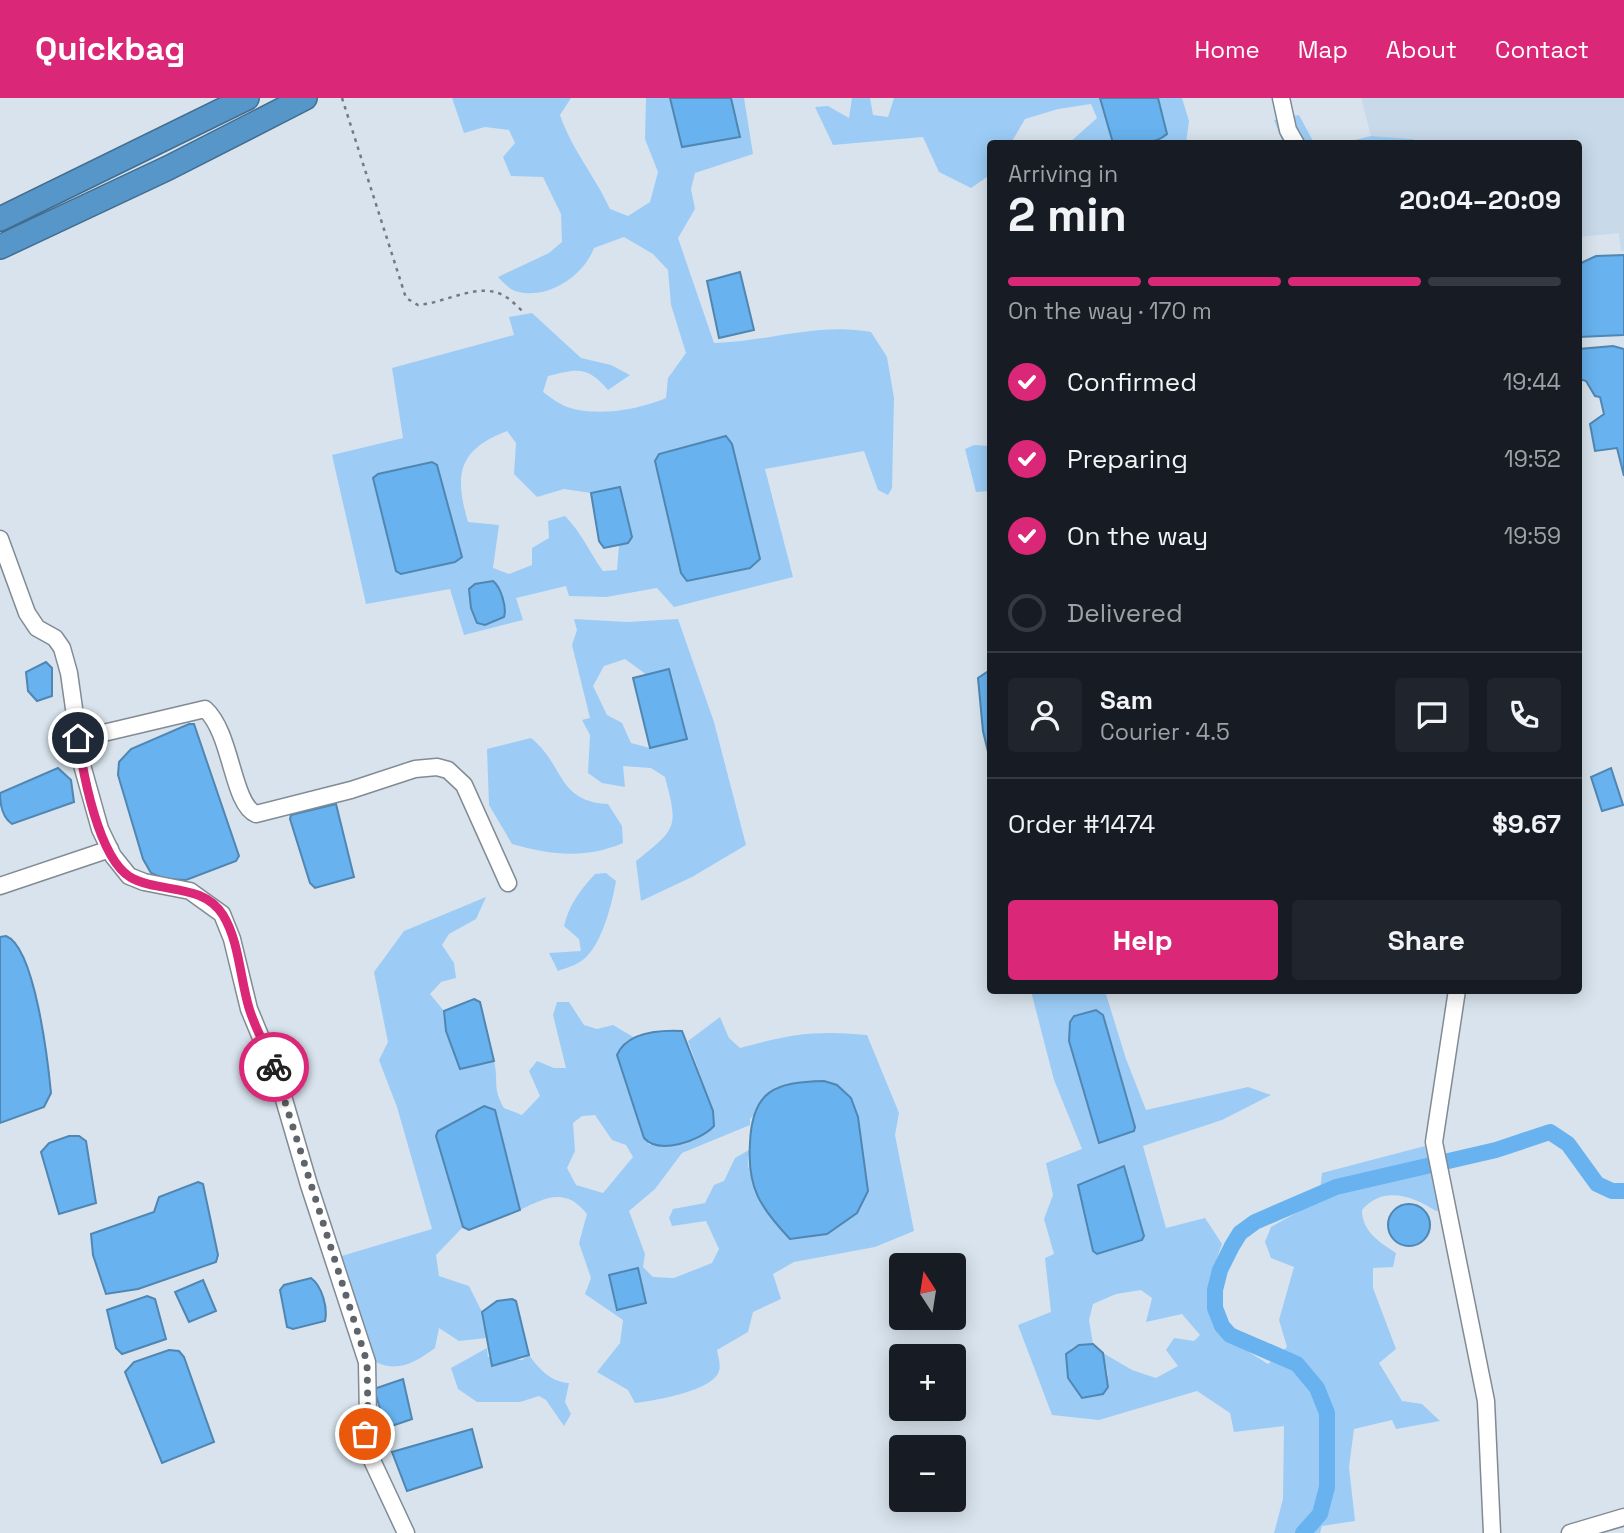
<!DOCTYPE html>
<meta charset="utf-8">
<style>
:root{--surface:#171b24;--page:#20242c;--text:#f1f3f6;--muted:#9ea1a6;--line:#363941;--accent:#db2777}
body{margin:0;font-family:"Space Grotesk",sans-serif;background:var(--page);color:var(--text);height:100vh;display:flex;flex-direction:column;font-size:26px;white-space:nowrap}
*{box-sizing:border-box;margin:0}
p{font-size:23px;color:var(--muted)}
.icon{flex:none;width:38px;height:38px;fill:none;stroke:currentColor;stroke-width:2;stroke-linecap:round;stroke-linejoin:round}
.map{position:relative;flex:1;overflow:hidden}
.sheet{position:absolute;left:987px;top:42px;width:595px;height:854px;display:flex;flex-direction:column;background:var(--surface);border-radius:7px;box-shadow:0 4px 18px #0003}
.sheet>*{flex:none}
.needle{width:46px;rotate:348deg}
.tools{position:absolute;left:889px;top:1155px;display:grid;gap:14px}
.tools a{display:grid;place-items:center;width:77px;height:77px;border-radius:7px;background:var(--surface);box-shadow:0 4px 18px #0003;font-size:35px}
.pin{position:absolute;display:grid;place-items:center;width:60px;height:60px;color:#fff;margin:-30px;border:4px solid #fff;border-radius:50%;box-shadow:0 2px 7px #0007}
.courier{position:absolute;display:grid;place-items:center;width:70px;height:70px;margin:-35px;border:5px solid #db2777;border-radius:50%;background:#fff;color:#222;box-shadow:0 2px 9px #0007}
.overview em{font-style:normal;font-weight:600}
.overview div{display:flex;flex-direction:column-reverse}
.overview{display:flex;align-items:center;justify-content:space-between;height:119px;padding:0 21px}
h1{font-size:46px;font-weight:600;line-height:52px}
.bar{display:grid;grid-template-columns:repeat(4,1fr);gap:10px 7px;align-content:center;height:84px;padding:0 21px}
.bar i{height:9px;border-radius:5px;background:var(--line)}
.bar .selected{background:var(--accent)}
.bar p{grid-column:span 4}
.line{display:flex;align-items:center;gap:18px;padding:0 21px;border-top:2px solid var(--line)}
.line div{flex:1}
.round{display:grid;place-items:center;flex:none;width:74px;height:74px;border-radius:7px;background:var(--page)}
ol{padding:0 21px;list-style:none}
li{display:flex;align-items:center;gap:21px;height:77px}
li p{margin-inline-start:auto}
li .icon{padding:7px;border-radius:50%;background:var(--accent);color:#fff;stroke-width:4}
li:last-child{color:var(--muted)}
li i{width:38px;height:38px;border:4px solid var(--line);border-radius:50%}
.action{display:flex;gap:14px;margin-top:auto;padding:14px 21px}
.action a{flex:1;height:80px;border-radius:7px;background:var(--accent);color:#fff;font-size:28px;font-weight:600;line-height:80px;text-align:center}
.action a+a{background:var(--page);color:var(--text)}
header{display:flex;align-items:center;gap:42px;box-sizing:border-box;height:98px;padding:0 35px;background:var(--accent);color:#fff}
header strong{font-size:33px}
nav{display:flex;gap:38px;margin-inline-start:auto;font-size:24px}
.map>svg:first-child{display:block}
.built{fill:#c8d9e9}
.green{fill:#9cccf6;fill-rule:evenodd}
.water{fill:#67b2ef;stroke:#5086b2;stroke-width:2}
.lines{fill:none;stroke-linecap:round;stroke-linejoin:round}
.canal{stroke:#67b2ef;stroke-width:16}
.minor-casing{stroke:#818b94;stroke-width:19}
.highway-casing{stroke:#426d8f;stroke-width:26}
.path{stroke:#737a81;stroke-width:2.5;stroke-dasharray:3.5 5;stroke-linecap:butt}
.minor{stroke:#fff;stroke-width:16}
.highway{stroke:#5696c9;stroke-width:23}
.done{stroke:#5e646a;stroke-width:7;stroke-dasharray:0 12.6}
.route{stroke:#db2777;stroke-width:9}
</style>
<header>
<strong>Quickbag</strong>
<nav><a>Home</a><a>Map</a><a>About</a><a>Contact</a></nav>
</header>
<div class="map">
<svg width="1624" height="1435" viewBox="0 0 1624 1435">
<rect width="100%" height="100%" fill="#d8e3ed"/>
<path class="built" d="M 1361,0 L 1624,0 L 1624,153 L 1621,153 L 1619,135 L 1579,139 L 1578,46 L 1423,46 L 1412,41 L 1371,38 Z"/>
<path class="green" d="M 452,0 L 571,0 L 560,17 C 572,52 595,78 610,111 L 628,118 L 650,104 L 658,74 L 645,41 L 646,0 L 670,0 L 682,48 L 740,39 L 731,0 L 744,0 L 753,56 L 695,75 L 691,91 L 695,111 L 678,140 L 714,245 C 766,244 819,224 871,234 L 887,259 L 894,300 L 892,390 L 888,397 L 878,392 L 864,353 L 765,371 L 793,479 L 674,509 L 657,490 L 606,499 L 569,498 L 566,488 L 516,500 L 523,522 L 464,537 L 450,491 L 366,506 L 332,357 L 403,340 L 392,270 L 514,237 L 509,219 L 532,215 L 581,260 L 611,267 L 630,277 L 608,292 C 587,267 577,271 548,278 L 543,294 C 550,299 559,306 567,309 C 598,319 637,312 666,300 L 668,280 L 686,255 L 671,207 L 668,172 L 653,156 L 624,139 L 594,150 C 583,179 546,203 515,193 C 509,191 502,183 498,179 L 549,155 L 562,144 L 561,116 L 543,79 L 511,78 L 503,59 L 515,45 L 509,32 L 485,29 L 464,35 ZM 507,333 L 516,345 L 514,376 L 537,399 L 564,391 L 591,395 L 620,389 L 627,445 L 619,447 L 617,472 L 603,473 C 590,455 581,434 565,418 L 548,423 L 549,440 L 532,450 L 532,467 L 509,476 L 493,470 L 499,427 L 468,424 C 454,376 458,352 507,333 ZM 726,338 L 732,346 L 760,461 L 750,470 L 687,483 L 681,475 ZM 493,484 L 497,487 L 505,514 L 471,510 L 469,491 Z
M 852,0 L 870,0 L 873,17 L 888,19 L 894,0 L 1100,0 L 1113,45 L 1069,45 L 1097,20 L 1091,6 L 1058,11 L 1025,21 L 1011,45 L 990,46 L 990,77 L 971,90 L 939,74 L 923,39 L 833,47 L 815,9 L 828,8 L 849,20 Z
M 1158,0 L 1182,0 L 1189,23 L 1186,45 L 1138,46 L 1163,40 L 1167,36 Z
M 1299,17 L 1314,45 L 1283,45 L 1274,22 Z
M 1371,38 L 1412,41 L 1423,45 L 1343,45 Z
M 974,347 L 990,348 L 990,393 L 976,394 L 965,351 Z
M 574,521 L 627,524 L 678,521 L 714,624 L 746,747 L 692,779 L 641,803 L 636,763 C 678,730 678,729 665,679 L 651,670 L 623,668 L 625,689 L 602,685 L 588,675 L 590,637 L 582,622 L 590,620 L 572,547 L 577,532 ZM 625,561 L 647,577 L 669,571 L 686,641 L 650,650 L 631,645 L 622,625 L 607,617 L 593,588 L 604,568 Z
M 531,640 C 564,666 557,704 608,706 L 622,728 L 623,745 C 586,761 550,757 512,746 L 489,707 L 487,651 Z
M 606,775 L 616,783 C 612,806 602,846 584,861 C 577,867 566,870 558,873 L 549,855 L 581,853 L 579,841 L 564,828 C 569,807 580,792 595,776 Z
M 486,799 L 476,821 L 449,836 L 442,847 L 454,865 L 456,880 L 441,884 L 430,896 L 444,913 L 446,933 L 460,971 L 494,963 C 499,984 492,990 504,1010 L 522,1017 L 540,998 L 529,973 L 537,963 L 554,970 L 566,970 L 553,917 L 557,904 L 569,904 L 584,927 L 597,931 L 613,927 L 635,940 L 620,950 L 617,957 L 644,1040 L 650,1047 L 713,1013 L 688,943 L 720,919 L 729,940 L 740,950 C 791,936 814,932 867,937 L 899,1015 L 895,1037 L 914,1133 L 875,1149 L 794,1164 L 773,1176 L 781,1201 L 753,1214 L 748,1234 L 717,1252 C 718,1258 721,1267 719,1273 C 713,1293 653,1303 635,1305 L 628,1292 L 597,1274 L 620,1245 L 623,1222 L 585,1196 L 591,1180 L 579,1145 L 587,1116 C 566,1089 546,1099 520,1112 L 495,1012 L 436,1038 L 463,1129 L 436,1157 L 439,1178 L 469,1188 L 482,1214 L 486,1240 L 459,1243 L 439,1230 L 435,1250 C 416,1264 398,1275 376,1264 L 335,1160 L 432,1131 L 397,1009 L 379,962 L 388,944 L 374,874 L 404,833 ZM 824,983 L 748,1070 L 749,1052 L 735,1060 L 724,1083 L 714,1087 L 705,1105 L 673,1111 L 669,1120 L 672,1128 L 706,1123 L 719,1151 L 712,1165 L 674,1180 L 653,1179 L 643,1169 L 645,1156 L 629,1113 L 655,1091 L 682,1055 L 750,1027 L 750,1021 L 783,988 ZM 595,1017 L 612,1042 L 626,1047 L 633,1059 L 603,1095 L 576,1087 L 567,1070 L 575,1053 L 573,1025 L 582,1018 Z
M 1031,893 L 1105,893 L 1126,961 L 1146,1012 L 1248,989 L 1271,997 L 1222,1022 L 1143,1048 L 1166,1130 L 1205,1120 L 1222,1146 C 1196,1217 1206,1228 1268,1266 L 1287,1249 L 1279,1222 L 1294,1169 L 1271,1160 L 1265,1144 L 1271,1129 L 1319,1102 L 1322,1075 L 1425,1048 L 1443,1111 L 1436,1113 C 1413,1098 1383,1087 1362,1112 C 1362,1133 1379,1144 1396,1155 L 1393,1169 L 1373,1170 L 1373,1190 L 1396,1251 L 1379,1265 L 1402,1303 L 1422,1306 L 1440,1323 L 1396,1331 L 1392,1322 L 1354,1331 L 1349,1369 L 1355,1423 L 1322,1428 L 1320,1435 L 1274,1435 L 1283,1401 L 1284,1328 L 1234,1334 L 1230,1315 L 1197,1293 L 1099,1322 L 1052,1317 L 1018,1227 L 1051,1214 L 1045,1160 L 1054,1156 L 1044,1121 L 1053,1097 L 1046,1065 L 1082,1051 L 1054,982 ZM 1096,912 L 1135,1029 L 1099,1045 L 1069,943 L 1070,924 L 1074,918 ZM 1124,1068 L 1141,1142 L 1096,1156 L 1078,1087 ZM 1141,1192 L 1152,1200 L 1146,1224 L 1182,1216 L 1200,1237 L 1194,1243 L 1174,1240 L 1166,1252 L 1178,1268 L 1156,1280 L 1132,1272 L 1103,1255 L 1108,1278 L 1071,1250 L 1093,1246 L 1089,1222 L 1093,1206 L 1116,1196 Z
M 487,1250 L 488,1259 L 522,1262 L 529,1257 C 539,1271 551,1284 569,1285 L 565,1304 L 571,1316 L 564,1328 L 546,1302 L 539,1298 L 520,1304 L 477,1304 L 458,1291 L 451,1270 Z"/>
<path class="water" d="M 670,0 L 731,0 L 740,39 L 682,49 Z
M 1100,0 L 1158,0 L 1167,36 C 1154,48 1130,46 1113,45 Z
M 1624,157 L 1624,237 L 1579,239 L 1579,166 L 1596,158 Z
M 740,174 L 754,232 L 719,240 L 707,183 Z
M 1613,248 L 1624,251 L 1624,378 L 1617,350 L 1595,353 L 1590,326 L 1604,316 L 1600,299 L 1595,298 L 1586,283 L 1579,281 L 1579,251 Z
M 726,338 L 732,346 L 760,461 L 750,470 L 687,483 L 681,475 L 655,363 L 659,356 Z
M 432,364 L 437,367 L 462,459 L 455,464 L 401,476 L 396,473 L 373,380 L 378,376 Z
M 620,389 L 632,439 L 628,445 L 604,450 L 599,443 L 591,395 Z
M 493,483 C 501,489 507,510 504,519 L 485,527 L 477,525 L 471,510 L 469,491 L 475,486 Z
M 46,564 L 52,570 L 52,598 L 37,603 L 28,593 L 26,574 Z
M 669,571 L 687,641 L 650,650 L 633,580 Z
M 990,572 L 990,662 L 983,633 L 978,580 Z
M 189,626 L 194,626 L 239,758 L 236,763 L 186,782 L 165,781 L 151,775 L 143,761 L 118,677 L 119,664 L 131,651 Z
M 58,670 L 71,682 L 74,704 L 12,726 C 2,719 0,706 0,695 Z
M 1611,670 L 1623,707 L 1602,713 L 1591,679 Z
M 336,706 L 354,779 L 315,790 L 310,785 L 290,721 L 291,717 Z
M 6,838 C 35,849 48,964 51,995 L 44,1009 L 0,1025 L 0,839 Z
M 474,901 L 480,904 L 494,963 L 460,971 L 446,933 L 444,913 Z
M 1096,912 L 1103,917 L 1135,1029 L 1134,1033 L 1099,1045 L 1069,943 L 1070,924 L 1074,918 Z
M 682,933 L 713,1013 L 714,1028 C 700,1043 659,1057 644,1040 L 617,957 C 627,934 660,932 682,933 Z
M 824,983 L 837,987 L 851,1000 L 858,1019 L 868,1093 L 857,1115 L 827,1136 L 790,1141 C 760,1109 747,1090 750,1045 C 752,993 774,984 824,983 Z
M 484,1008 L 495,1012 L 520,1112 L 469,1132 L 463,1129 L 436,1038 L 438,1033 Z
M 69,1038 L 79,1038 L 86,1043 L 96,1105 L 59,1116 L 41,1054 L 49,1045 Z
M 1124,1068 L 1144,1138 L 1142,1142 L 1097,1156 L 1093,1153 L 1078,1087 Z
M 198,1084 L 203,1086 L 218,1157 L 216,1164 L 138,1191 L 106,1196 L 93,1157 L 91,1136 L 154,1114 L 159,1099 Z
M1388 1127a21 21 0 1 1 42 0a21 21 0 1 1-42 0Z
M 638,1170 L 646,1205 L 617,1212 L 609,1177 Z
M 311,1180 C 322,1188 328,1210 325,1223 L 293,1231 L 287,1229 L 280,1192 L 284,1187 Z
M 203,1182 L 216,1213 L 189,1224 L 175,1194 Z
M 147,1198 L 155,1201 L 166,1241 L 122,1256 L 116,1250 L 107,1212 Z
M 512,1201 L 516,1203 L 529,1257 L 492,1268 L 482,1214 L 497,1203 Z
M 1093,1246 L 1103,1255 L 1108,1289 L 1103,1296 L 1082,1300 L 1068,1280 L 1066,1256 L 1079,1247 Z
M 169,1252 L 179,1253 L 184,1259 L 214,1344 L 162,1365 L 125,1274 L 134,1264 Z
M 403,1281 L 412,1321 L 386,1330 L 374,1291 Z
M 472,1331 L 482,1369 L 407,1393 L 392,1354 Z"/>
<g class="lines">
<path class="canal" d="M 1303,1435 L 1320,1416 L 1327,1389 L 1327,1315 L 1317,1290 L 1297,1266 L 1230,1237 L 1222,1228 L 1215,1210 L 1215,1192 L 1220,1172 L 1232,1148 L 1240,1135 L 1255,1124 L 1336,1089 L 1496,1052 L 1550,1034 L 1568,1046 L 1597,1086 L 1612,1093 L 1624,1093"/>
<g class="minor-casing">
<path id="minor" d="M 1281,0 L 1288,32 L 1296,46
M 0,441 L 27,515 L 37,530 L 55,540 L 62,550 L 69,575 L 82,667 L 100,731 L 113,758 L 129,778 L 144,784 L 190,793 L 222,816 L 232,841 L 249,911 L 278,981 L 309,1087 L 367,1264 L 368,1319 L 363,1343 L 406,1435
M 78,641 L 205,611 C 232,635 232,706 256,716 L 351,692 L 415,671 L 437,669 L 448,672 L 464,687 L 508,785
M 0,788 L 110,751
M 1457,892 L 1434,1044 L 1486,1303 L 1492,1435
M 1570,1435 L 1624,1419"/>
</g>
<g class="highway-casing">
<path id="highway" d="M 0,121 L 247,0
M 0,149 L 168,70 L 305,0"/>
</g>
<path class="path" d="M 342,0 L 406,200 L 418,207 C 446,205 481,182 506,199 C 513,203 518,210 524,214"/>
<use href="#minor" class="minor"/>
<use href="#highway" class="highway"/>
</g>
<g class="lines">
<path class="done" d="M 274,969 L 367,1264 L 368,1319 L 365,1336"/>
<path class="route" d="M 78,640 C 83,675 98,759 130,779 C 159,796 202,784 223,817 C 239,843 240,880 249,910 C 255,930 266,949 274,969"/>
</g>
</svg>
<div class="tools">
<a><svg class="needle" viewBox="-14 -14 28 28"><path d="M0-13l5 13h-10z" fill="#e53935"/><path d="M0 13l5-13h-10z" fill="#9ea1a6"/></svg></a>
<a>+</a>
<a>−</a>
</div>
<div class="pin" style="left:365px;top:1336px;background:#ea580c"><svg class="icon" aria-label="bag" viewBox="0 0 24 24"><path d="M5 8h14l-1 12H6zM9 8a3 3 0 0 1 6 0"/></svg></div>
<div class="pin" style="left:78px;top:640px;background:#1f2937"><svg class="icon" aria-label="home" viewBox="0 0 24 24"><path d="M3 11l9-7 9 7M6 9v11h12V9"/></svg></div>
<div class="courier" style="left:274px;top:969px"><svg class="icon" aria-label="bike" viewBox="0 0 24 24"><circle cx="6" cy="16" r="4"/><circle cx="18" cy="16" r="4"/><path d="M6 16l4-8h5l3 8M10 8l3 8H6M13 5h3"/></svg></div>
<section class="sheet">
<div class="overview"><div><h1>2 min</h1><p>Arriving in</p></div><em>20:04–20:09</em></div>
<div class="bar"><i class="selected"></i><i class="selected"></i><i class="selected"></i><i></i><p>On the way · 170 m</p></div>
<ol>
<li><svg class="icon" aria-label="check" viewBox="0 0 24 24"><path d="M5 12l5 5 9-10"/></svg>Confirmed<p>19:44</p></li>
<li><svg class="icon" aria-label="check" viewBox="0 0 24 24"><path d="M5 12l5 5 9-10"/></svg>Preparing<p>19:52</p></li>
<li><svg class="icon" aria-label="check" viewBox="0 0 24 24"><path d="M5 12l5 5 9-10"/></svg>On the way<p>19:59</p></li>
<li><i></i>Delivered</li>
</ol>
<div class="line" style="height:126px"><a class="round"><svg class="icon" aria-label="person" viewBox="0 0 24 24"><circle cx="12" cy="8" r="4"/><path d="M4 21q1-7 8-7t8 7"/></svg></a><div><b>Sam</b><p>Courier · 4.5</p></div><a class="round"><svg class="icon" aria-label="chat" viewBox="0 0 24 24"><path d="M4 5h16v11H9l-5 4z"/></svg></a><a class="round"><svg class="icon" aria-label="phone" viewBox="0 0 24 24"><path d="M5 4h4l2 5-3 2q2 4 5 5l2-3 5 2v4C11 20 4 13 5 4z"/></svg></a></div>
<div class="line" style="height:91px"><div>Order #1474</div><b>$9.67</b></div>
<div class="action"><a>Help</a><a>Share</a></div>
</section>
</div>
